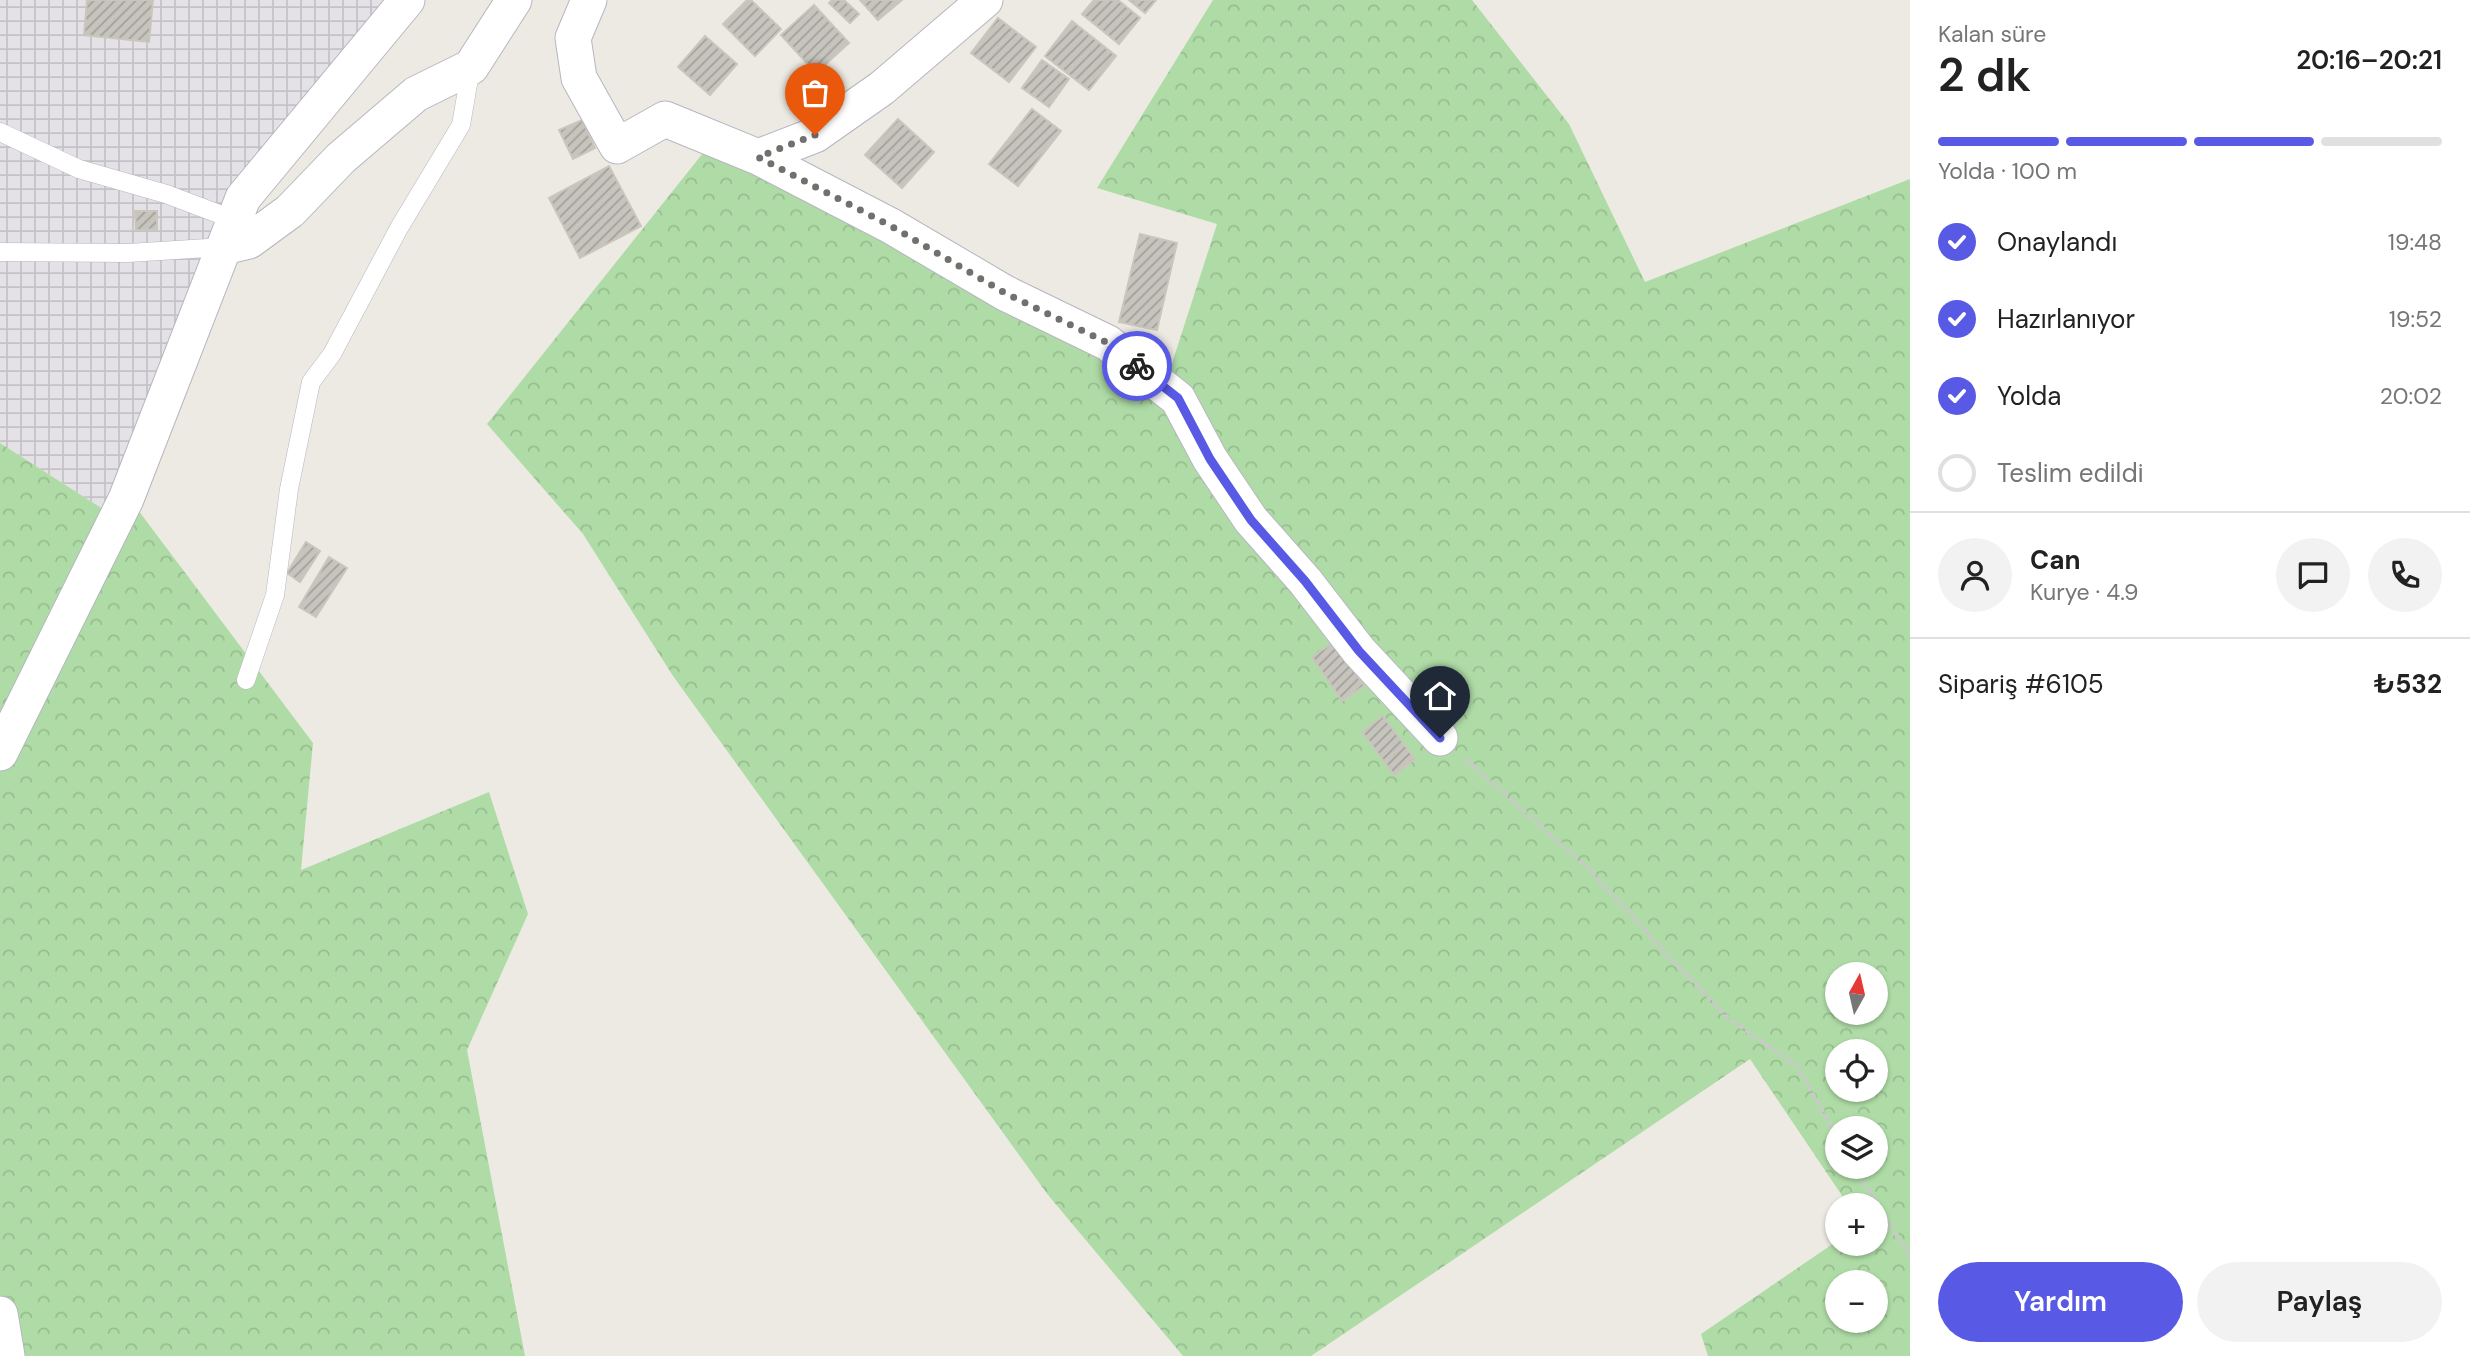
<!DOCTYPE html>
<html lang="tr">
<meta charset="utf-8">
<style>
:root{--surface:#fff;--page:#f2f2f2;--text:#222;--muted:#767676;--line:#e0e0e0;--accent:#585ae5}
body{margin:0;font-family:"DM Sans",sans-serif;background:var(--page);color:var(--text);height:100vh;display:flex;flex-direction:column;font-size:26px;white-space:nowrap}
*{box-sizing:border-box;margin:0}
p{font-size:23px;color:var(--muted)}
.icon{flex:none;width:38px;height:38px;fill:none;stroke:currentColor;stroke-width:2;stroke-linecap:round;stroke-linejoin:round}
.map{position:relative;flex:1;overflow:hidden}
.drawer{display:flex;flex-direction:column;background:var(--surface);width:560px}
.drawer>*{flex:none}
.needle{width:46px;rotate:8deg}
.buttons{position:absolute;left:1825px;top:962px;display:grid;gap:14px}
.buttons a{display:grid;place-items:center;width:63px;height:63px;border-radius:50%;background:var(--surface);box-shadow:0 2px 5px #0004;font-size:35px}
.pin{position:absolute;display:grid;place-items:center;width:60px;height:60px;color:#fff;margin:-72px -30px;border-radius:50% 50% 50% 0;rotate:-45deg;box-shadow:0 0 7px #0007}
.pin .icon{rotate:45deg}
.courier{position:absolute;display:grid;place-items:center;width:70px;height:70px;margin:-35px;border:5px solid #585ae5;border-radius:50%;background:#fff;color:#222;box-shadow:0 2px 9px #0007}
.overview em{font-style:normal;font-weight:600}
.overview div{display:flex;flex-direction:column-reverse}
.overview{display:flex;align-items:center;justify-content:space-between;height:119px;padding:0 28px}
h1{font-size:46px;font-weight:600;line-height:52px}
.bar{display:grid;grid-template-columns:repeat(4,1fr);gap:10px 7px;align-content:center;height:84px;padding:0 28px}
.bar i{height:9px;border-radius:5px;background:var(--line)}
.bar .current{background:var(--accent)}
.bar p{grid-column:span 4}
.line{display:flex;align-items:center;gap:18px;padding:0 28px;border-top:2px solid var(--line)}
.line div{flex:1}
.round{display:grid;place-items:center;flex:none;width:74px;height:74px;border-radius:37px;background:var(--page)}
ol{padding:0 28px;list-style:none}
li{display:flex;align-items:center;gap:21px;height:77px}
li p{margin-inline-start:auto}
li .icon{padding:7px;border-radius:50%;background:var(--accent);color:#fff;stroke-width:4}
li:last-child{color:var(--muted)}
li i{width:38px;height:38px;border:4px solid var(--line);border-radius:50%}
.button{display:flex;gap:14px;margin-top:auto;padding:14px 28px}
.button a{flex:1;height:80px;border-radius:42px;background:var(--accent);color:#fff;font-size:28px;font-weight:600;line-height:80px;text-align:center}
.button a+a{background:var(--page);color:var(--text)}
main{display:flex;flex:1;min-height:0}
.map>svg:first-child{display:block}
.industrial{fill:url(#industrial-grid)}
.forest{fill:url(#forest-crowns);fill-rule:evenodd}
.building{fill:url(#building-hatch);stroke:#c9c7bc;stroke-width:2}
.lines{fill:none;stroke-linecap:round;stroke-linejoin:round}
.lane-casing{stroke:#b6b6c0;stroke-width:19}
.street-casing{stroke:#b6b6c0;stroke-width:37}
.path{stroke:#c9c9c9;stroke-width:4.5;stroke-dasharray:5 3.5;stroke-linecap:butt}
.lane{stroke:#fff;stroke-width:18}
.street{stroke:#fff;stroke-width:35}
.done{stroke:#71706d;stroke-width:7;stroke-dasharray:0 12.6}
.route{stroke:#585ae5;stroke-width:9}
</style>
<main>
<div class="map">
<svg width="1910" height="1356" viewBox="0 0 1910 1356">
<defs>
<pattern id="industrial-grid" width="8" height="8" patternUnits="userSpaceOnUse" patternTransform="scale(1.75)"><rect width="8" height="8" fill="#e4e2e7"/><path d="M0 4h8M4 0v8" fill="none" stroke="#c4c2c6"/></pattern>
<pattern id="forest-crowns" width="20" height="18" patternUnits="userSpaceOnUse" patternTransform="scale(1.75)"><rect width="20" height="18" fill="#afdca6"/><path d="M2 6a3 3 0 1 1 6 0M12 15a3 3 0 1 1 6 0" fill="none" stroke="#97bd8f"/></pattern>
<pattern id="building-hatch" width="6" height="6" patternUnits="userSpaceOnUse" patternTransform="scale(1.75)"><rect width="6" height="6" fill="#c6c4bd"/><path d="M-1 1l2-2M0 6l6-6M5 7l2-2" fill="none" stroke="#a1a09a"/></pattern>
</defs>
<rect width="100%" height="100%" fill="#edeae3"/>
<path class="industrial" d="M 0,0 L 400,0 L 240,190 L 109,513 L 0,443 Z"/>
<path class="forest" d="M 1213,0 L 1472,0 L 1569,124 L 1645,282 L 1910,179 L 1910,1356 L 1708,1356 L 1701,1334 L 1837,1241 L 1838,1244 L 1876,1244 L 1876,1206 L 1849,1206 L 1750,1059 L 1311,1356 L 1183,1356 L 1048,1195 L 673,676 L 583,534 L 487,424 L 711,143 L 1165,385 L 1217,224 L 1097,188 ZM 1838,975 L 1876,975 L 1876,1013 L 1838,1013 ZM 1838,1052 L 1876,1052 L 1876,1090 L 1838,1090 ZM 1838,1129 L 1876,1129 L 1876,1167 L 1838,1167 ZM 1838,1283 L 1876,1283 L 1876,1321 L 1838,1321 Z
M 0,443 L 109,513 L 135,506 L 313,743 L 301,870 L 489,792 L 528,914 L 467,1050 L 525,1356 L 0,1356 Z"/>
<path class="building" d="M 87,0 L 153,0 L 149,42 L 84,35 Z
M 747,0 L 751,0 L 781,29 L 755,56 L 723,24 Z
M 832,0 L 844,0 L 859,14 L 850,23 L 829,3 Z
M 860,0 L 902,0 L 878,20 Z
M 1094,0 L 1118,0 L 1140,18 L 1119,44 L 1082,14 Z
M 1129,0 L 1156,0 L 1145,13 Z
M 814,5 L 849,43 L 816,73 L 781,35 Z
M 998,18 L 1036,47 L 1009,82 L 971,53 Z
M 1072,21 L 1116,56 L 1089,90 L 1045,56 Z
M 705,36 L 737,64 L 710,95 L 678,67 Z
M 1042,60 L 1069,79 L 1049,107 L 1022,88 Z
M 1032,109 L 1061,131 L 1018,186 L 989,164 Z
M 898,119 L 934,152 L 902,188 L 865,155 Z
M 582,120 L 595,148 L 573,159 L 559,130 Z
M 609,166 L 641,226 L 580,258 L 549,198 Z
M 135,211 L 157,211 L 157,229 L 136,230 Z
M 1140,234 L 1177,243 L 1157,330 L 1119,322 Z
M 306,542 L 320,551 L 300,582 L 287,573 Z
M 329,557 L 347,568 L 316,617 L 299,607 Z
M 1334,642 L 1364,686 L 1342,701 L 1312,657 Z
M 1383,716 L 1415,759 L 1394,775 L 1362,732 Z"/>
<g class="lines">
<g class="lane-casing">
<path id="lane" d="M 0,132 L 79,169 L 166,194 L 235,220
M 0,252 L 128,253 L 224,247
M 246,680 L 275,595 L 289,489 L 311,382 L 332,354 L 399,228 L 461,125 L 471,67"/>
</g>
<g class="street-casing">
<path id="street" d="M 589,0 L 573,38 L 579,78 L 617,146 L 665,119 L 758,157 L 891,226 L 1005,293 L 1108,343 L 1178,399 L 1210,459 L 1251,520 L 1305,581 L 1359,651 L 1440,738
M 758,157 L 815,135 L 882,88 L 985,0
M 224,247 L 249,241 L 290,211 L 341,158 L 416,94 L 471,67 L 514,0
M 0,753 L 126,499 L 243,198 L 407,0
M 0,1314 L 7,1356"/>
</g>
<path class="path" d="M 1465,759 L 1587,867 L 1671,959 L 1728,1018 L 1796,1065 L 1838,1138
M 1854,1167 L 1910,1256"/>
<use href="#lane" class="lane"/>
<use href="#street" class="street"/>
</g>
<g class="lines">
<path class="done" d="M 815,135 L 758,157 L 891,226 L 1005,293 L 1108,343 L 1137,366"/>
<path class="route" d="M 1137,366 L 1178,398 L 1210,459 L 1251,520 L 1305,581 L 1359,651 L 1440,738"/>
</g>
</svg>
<div class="buttons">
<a><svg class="needle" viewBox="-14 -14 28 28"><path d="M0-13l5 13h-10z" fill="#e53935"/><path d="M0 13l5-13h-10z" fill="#767676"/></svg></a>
<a><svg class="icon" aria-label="locate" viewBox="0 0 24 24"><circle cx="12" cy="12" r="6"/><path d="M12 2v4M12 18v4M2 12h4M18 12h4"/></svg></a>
<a><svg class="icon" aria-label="layers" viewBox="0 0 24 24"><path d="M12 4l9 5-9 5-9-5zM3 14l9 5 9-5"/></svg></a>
<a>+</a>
<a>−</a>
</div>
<div class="pin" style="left:815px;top:135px;background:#ea580c"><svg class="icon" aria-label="bag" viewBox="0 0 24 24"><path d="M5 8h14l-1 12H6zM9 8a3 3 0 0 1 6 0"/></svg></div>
<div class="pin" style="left:1440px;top:738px;background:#1f2937"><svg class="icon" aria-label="home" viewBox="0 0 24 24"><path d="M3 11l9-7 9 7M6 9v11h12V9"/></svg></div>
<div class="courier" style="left:1137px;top:366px"><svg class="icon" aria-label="bike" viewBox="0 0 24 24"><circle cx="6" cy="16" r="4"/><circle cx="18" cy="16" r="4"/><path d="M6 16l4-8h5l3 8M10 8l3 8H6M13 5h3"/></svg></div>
</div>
<section class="drawer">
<div class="overview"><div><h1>2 dk</h1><p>Kalan süre</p></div><em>20:16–20:21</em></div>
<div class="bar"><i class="current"></i><i class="current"></i><i class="current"></i><i></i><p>Yolda · 100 m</p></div>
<ol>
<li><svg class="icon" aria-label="check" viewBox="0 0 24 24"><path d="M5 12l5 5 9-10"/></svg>Onaylandı<p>19:48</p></li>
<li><svg class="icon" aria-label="check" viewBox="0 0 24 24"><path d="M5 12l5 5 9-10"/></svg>Hazırlanıyor<p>19:52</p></li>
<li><svg class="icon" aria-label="check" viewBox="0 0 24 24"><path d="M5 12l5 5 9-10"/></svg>Yolda<p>20:02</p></li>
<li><i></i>Teslim edildi</li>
</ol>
<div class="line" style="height:126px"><a class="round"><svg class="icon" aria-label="person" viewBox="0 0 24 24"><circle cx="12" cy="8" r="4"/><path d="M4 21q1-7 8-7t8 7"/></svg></a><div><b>Can</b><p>Kurye · 4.9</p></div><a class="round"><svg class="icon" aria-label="chat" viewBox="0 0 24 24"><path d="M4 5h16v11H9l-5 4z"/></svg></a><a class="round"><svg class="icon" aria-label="phone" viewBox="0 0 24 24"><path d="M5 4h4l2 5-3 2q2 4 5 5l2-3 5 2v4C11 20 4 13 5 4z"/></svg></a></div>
<div class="line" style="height:91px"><div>Sipariş #6105</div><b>₺532</b></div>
<div class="button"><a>Yardım</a><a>Paylaş</a></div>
</section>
</main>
